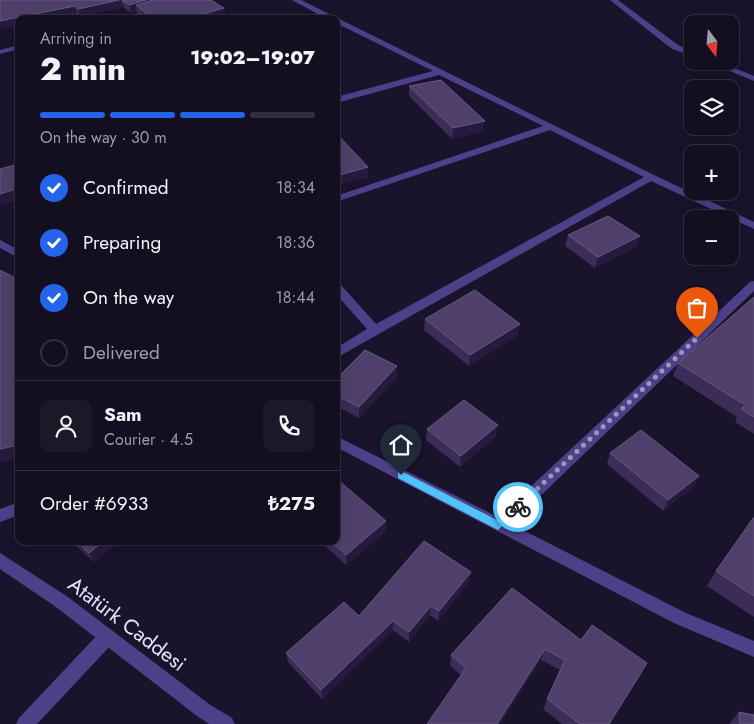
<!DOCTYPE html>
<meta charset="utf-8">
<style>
:root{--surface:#140e21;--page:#1d172a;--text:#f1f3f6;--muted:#9d9ca5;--line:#332e3f;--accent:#2563eb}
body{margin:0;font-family:Jost,sans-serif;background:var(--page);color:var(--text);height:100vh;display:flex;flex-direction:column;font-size:19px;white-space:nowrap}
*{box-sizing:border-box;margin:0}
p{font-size:16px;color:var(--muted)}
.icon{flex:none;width:28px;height:28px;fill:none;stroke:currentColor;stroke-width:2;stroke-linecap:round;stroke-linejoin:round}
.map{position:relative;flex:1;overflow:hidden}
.drawer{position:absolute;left:15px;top:15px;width:325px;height:530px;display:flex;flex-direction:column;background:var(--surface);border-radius:10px;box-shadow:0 5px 20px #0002,0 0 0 1px var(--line)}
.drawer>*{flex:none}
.needle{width:32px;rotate:164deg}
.tools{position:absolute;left:684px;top:15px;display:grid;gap:10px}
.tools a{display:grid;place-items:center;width:55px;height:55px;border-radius:10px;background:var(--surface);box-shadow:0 5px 20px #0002,0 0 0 1px var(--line);font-size:25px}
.pin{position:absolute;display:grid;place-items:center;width:42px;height:42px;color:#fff;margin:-51px -21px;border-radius:50% 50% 50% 0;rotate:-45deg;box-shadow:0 0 5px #0007}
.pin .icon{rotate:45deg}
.courier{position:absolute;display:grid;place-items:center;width:50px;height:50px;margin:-25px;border:4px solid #4fc3f7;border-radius:50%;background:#fff;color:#222;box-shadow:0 1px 6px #0007}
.overview em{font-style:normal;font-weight:800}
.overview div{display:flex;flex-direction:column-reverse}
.overview{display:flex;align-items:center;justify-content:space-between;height:85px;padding:0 25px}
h1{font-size:32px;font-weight:800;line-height:38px}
.bar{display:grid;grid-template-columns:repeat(4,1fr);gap:8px 5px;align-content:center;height:60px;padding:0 25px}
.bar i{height:6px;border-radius:4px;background:var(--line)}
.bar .active{background:var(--accent)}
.bar p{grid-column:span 4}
.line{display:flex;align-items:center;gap:12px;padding:0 25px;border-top:1px solid var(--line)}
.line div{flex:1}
.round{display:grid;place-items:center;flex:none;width:52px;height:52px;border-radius:10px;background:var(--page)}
ol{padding:0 25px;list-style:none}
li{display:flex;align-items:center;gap:15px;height:55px}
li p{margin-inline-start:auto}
li .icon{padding:5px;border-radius:50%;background:var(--accent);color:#fff;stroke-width:4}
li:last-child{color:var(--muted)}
li i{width:28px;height:28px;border:2px solid var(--line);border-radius:50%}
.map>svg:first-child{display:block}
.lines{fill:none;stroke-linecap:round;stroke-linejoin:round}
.minor{fill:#4d4089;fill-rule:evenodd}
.tertiary{fill:#4d4089;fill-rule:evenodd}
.wall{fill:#3c2c58}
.shaded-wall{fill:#271a3f}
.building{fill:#4e406a;stroke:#665981}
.route{fill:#4fc3f7}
.done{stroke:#9f98b4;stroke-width:5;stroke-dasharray:0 9}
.labels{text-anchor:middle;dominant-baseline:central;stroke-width:4;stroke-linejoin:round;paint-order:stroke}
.near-street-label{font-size:21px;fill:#e7dffe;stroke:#1a132c}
</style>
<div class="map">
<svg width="754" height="724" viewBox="0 0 754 724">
<rect width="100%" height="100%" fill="#1a132c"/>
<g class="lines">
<path class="minor" d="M 179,0 L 191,0 L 132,19 L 119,19 Z
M 292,0 L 301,0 L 654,175 L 754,222 L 754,229 L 651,181 L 336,358 L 336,348 L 367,329 L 336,294 L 336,283 L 340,284 L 376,324 L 644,177 L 550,130 L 336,202 L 336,196 L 543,126 L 439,75 L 336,103 L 336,97 L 433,71 L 336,23 L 336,19 L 327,19 Z
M 610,0 L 618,0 L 678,45 L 692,51 L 692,56 L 672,49 Z
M 19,45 L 19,49 L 0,54 L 0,50 Z
M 705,61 L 717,61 L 754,76 L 754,81 Z
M 0,240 L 19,250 L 19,258 L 0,248 Z
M 754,281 L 754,291 L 511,524 L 686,613 L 754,641 L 754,657 L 674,623 L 336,447 L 336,436 L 498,517 L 750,282 Z
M 19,502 L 19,515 L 0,522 L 0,509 Z
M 107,629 L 113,631 L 115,637 L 113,643 L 37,724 L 16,724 L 19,718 L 101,631 Z"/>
<path class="tertiary" d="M 0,553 L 68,597 L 209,704 L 232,718 L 235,724 L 209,724 L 197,716 L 56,607 L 0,569 Z"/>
</g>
<path class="wall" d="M 0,0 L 211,0 L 224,8 L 226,19 L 138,19 L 137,11 L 131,13 L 123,7 L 80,17 L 77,14 L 52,19 L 19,19 Z
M 409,86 L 483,131 L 452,139 L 409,96 Z
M 568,235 L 640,236 L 636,247 L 595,268 L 565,246 Z
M 754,297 L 754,434 L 735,422 L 737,417 L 673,376 L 678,363 Z
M 425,319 L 518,335 L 469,366 L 424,330 Z
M 397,377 L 359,418 L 336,406 L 336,379 Z
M 427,429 L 496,436 L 460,467 L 426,440 Z
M 610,453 L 699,476 L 694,486 L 663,511 L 607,464 Z
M 754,517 L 754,617 L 707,586 L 716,571 Z
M 386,521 L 386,531 L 346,565 L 320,541 L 336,541 Z
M 71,541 L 120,541 L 94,562 Z
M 471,572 L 469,582 L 438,621 L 430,615 L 409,642 L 393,630 L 322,699 L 288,662 L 286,653 L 359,616 Z
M 581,640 L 641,674 L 609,724 L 562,724 L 543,709 L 560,670 L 541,660 L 461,675 L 450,666 L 451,655 Z
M 739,712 L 754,724 L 729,724 Z"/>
<path class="shaded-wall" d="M 119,0 L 121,0 L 123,7 L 80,17 L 78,9 Z
M 146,0 L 173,0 L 136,5 L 137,11 L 131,13 L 129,5 Z
M 75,6 L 77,14 L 52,19 L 19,19 L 19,26 L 0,29 L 0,21 Z
M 224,8 L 226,19 L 187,19 Z
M 485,121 L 483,131 L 452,139 L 453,128 Z
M 368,167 L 368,177 L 337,186 L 336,176 Z
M 19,188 L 19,200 L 0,205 L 0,194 Z
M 640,236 L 636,247 L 595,268 L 598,257 Z
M 520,324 L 518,335 L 469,366 L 470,355 Z
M 397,366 L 397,377 L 359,418 L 359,407 Z
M 498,425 L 496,436 L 460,467 L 461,456 Z
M 19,445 L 19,458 L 0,463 L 0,449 Z
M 699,476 L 694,486 L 663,511 L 668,500 Z
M 386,521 L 386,531 L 346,565 L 346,555 Z
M 104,541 L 120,541 L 94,562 L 89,553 Z
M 471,572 L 469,582 L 438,621 L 439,611 Z
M 431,606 L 430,615 L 409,642 L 409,632 Z
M 393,621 L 393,630 L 322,699 L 321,690 Z
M 545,649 L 541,660 L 500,724 L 497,724 Z"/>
<path class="building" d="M 0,0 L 119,0 L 78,9 L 75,6 L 0,21 Z
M 122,0 L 146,0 L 129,5 Z
M 153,0 L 211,0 L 224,8 L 187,19 L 154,19 L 136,5 Z
M 441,80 L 485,121 L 453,128 L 409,86 Z
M 336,133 L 368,167 L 336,176 Z
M 19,164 L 19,188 L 0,194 L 0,169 Z
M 608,216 L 640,236 L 598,257 L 568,235 Z
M 0,270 L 19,280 L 19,445 L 0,449 Z
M 475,290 L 520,324 L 470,355 L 425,319 Z
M 754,297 L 754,417 L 741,409 L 745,405 L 678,363 Z
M 365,350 L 397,366 L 359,407 L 336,395 L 336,379 Z
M 464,400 L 498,425 L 461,456 L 427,429 Z
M 641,430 L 699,476 L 668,500 L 610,453 Z
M 338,480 L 386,521 L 346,555 L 331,541 L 336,541 L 336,482 Z
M 754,517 L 754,596 L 716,571 Z
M 77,541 L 104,541 L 89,553 Z
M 424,541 L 471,572 L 439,611 L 431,606 L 409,632 L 393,621 L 321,690 L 286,653 L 344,602 L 359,616 Z
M 512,588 L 581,640 L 592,625 L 647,663 L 609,724 L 580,724 L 547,699 L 565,660 L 545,649 L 497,724 L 427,724 L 466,668 L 451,655 Z
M 739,712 L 754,715 L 754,724 L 740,724 Z"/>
<path class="route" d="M 401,471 L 497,520 L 514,504 L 518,503 L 523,507 L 498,530 L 398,478 L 398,472 Z"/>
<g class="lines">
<path class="done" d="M 518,507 L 697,338"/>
</g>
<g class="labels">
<g class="near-street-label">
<text transform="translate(127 624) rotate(37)">Atatürk Caddesi</text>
</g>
</g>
</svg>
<div class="tools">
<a><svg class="needle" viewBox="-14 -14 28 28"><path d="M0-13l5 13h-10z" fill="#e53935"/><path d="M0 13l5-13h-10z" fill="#9d9ca5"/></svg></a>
<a><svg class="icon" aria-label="layers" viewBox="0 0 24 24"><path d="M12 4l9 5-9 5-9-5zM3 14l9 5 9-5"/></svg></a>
<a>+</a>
<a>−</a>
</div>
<div class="pin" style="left:697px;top:338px;background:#ea580c"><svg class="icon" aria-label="bag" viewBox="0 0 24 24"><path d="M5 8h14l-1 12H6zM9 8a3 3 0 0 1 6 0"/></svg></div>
<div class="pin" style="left:401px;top:475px;background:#1f2937"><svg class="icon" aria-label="home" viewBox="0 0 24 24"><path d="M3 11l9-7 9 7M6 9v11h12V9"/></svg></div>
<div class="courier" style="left:518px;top:507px"><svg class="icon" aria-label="bike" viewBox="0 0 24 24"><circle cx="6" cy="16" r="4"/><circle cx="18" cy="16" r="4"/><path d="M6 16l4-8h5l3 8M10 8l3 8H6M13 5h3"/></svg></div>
<section class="drawer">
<div class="overview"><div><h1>2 min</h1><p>Arriving in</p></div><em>19:02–19:07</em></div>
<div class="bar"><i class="active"></i><i class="active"></i><i class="active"></i><i></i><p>On the way · 30 m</p></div>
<ol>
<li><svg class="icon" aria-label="check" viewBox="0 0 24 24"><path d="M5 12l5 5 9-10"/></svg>Confirmed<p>18:34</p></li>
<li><svg class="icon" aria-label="check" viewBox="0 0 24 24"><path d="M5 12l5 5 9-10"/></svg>Preparing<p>18:36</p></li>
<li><svg class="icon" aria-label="check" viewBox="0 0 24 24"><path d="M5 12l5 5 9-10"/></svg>On the way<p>18:44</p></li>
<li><i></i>Delivered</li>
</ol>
<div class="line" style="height:90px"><a class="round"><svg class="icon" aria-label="person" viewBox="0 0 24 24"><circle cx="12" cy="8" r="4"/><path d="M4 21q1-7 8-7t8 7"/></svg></a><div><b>Sam</b><p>Courier · 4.5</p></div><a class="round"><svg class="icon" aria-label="phone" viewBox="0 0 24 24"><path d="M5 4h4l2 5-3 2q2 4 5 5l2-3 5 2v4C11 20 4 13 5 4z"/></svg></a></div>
<div class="line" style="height:65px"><div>Order #6933</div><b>₺275</b></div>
</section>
</div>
